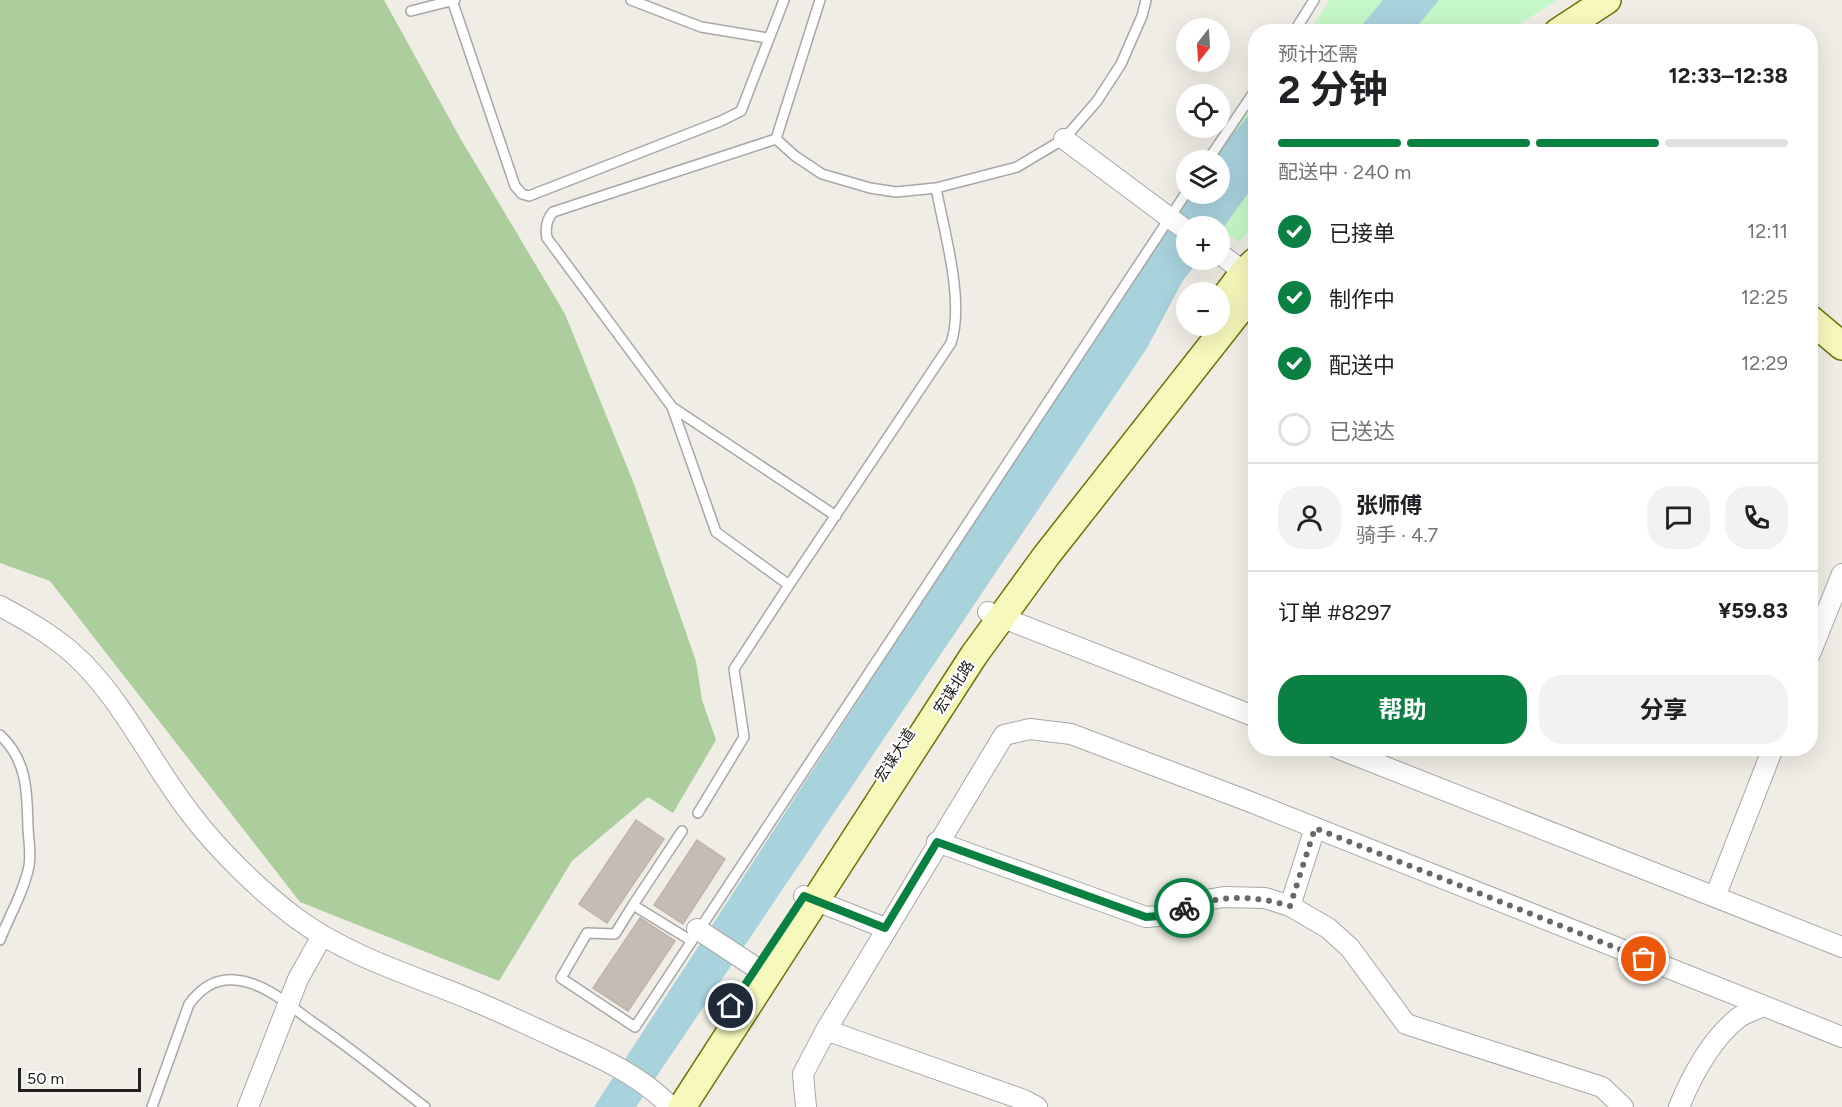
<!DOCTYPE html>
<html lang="zh">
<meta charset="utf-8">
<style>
:root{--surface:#fff;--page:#f2f2f2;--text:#202124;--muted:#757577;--line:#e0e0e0;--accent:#0b8043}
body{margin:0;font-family:Figtree,"Noto Sans SC",sans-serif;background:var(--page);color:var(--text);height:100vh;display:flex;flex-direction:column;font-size:22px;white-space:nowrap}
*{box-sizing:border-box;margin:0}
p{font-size:20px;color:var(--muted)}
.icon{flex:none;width:33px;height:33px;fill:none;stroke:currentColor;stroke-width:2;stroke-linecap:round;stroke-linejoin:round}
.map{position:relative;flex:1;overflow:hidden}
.side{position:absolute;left:1248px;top:24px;width:570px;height:732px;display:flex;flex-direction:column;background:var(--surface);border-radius:24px;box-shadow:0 6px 24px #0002}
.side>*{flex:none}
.needle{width:39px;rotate:197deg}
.buttons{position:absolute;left:1176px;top:18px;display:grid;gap:12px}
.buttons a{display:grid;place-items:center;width:54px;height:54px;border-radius:50%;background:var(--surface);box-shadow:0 6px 24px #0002;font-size:30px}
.scale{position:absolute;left:18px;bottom:15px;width:123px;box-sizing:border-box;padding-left:6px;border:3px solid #202020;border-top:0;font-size:16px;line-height:21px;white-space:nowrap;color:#202020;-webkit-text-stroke:4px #fff;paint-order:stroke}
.pin{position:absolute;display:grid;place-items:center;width:51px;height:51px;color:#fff;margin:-26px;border:3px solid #fff;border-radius:50%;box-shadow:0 2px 6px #0007}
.courier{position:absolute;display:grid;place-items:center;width:60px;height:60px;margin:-30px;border:4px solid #0b8043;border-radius:50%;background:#fff;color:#222;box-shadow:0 2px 8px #0007}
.headline em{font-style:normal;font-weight:700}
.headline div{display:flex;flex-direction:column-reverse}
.headline{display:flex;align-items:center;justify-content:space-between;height:102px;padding:0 30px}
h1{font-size:39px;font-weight:700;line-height:45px}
.bar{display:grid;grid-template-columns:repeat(4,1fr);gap:9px 6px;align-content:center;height:72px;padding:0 30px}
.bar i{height:8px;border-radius:4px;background:var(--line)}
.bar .selected{background:var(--accent)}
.bar p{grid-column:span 4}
.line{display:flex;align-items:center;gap:15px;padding:0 30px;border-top:2px solid var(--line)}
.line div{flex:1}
.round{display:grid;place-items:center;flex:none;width:63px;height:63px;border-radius:24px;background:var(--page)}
ol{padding:0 30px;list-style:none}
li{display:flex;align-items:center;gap:18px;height:66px}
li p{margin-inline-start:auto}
li .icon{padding:6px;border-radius:50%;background:var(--accent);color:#fff;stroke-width:4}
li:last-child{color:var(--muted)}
li i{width:33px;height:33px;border:3px solid var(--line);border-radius:50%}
.button{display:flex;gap:12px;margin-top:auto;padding:12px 30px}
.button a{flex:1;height:69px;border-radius:24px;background:var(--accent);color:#fff;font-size:24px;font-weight:700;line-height:69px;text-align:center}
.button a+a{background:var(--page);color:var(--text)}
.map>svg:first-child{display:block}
.forest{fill:#acce9c}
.park{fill:#c5f8c8}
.water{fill:#a8d2dc}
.building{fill:#c5bcb6;stroke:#c2b3a9;stroke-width:1.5}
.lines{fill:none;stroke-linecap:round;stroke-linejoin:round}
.lane-casing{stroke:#a7a7a7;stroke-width:12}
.street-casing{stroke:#a7a7a7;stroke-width:22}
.secondary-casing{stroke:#6c7608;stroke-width:30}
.lane{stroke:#fff;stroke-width:9}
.street{stroke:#fff;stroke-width:20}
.secondary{stroke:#f6f8bc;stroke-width:27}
.done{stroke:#696865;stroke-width:6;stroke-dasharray:0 10.8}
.route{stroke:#0b8043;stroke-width:8}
.labels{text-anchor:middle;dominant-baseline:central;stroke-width:4.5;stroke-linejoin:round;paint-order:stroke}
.street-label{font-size:15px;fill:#202020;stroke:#fff}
</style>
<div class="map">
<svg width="1842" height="1107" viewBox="0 0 1842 1107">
<rect width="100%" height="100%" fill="#f0ede6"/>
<path class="forest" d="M 0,0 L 384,0 L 459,136 L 565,314 L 634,484 L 696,661 L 702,700 L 716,740 L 673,813 L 648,797 L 572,861 L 499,981 L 300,902 L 50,581 L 0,563 Z"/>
<path class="park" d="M 1330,0 L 1557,0 L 1509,31 L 1309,32 Z
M 1255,94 L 1255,224 L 1239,242 L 1175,197 L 1186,182 L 1186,194 L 1220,194 L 1220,160 L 1204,160 Z"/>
<path class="water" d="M 1383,0 L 1439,0 L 1413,31 L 1357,31 Z
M 1255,108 L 1255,184 L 1220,232 L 1220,226 L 1186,226 L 1186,260 L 1199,260 L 1182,282 L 1147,348 L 636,1107 L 594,1107 L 1187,194 L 1220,194 L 1220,160 L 1211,160 Z"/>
<path class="building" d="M 636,820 L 664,839 L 607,923 L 579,904 Z
M 697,840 L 725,859 L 683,924 L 654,905 Z
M 640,918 L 675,941 L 628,1011 L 593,988 Z"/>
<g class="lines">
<g class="lane-casing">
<path id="lane" d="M 452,0 L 515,186 L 522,194 L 529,196 L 721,121 L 741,111 L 784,0
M 631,0 L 701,27 L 768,38
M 411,11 L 455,0
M 1294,32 L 1314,0
M 776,139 L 795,156 L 822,174 L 870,188 L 896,192 L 936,188 L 1017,167 L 1064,139 L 1097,101 L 1121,64 L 1142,16 L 1146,0
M 776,139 L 820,0
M 1208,160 L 1256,89
M 672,407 L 836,516
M 789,585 L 951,343 C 965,302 944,231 936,188
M 0,735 C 28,761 27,793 28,829 C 29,841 31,855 29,866 C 24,892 9,916 0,940
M 698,813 L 744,737 L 734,669 L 789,585 L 716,532 L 672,407 L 547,238 C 545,228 546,220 553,212 L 776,139
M 633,905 L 682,831
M 690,940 L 633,905 L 615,934 L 587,933 L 561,978 L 635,1027 L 1186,193
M 152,1107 L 189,1004 C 201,988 215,978 235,980 C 264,982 289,1005 311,1021 C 351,1048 387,1078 425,1107"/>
</g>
<g class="street-casing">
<path id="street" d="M 1064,139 L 1186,230
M 1220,254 L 1244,272
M 0,606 C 30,622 61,640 85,665 C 127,709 153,765 190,813 C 218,850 259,890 296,918 C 349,957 412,975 472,1000 C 503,1013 533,1027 563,1041 C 601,1058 637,1074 667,1103
M 988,612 L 1256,717
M 1810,654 L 1842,574
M 1337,748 L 1842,947
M 937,842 L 1146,917 L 1159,916 L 1206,900 L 1224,897 L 1265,898 L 1290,906 L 1328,928 L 1350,948 L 1406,1024 L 1602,1087 L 1623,1107
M 804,896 L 885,928
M 1715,897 L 1773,748
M 1290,906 L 1315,828
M 697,929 L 767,975
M 826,1030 L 1024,1100 L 1037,1107
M 248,1107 L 298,979 L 322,936
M 806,1107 L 803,1074 L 826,1030 L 1004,735 L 1030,729 L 1071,734 L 1248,801 L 1842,1037
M 1679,1107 C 1692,1075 1711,1040 1738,1018 C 1745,1013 1755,1010 1763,1006"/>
</g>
<g class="secondary-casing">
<path id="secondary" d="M 1558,32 L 1607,0
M 1220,304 L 1244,272 L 1256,261
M 1810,319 L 1842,346
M 682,1107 L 974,655 L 1046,556 L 1256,289"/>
</g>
<use href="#lane" class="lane"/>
<use href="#street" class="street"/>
<use href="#secondary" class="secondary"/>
</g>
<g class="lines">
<path class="done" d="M 1184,908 C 1221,895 1253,895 1290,906 L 1315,828 L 1644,959"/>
<path class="route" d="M 731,1006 L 804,896 L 885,928 L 937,842 L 1146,917 L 1159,916 L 1184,908"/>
</g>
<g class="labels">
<g class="street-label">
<text transform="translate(954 687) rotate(-57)">宏谋北路</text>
<text transform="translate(895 755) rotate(-57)">宏谋大道</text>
</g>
</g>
</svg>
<div class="buttons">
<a><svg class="needle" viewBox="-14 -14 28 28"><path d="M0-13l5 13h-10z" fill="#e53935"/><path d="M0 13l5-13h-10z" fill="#757577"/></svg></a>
<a><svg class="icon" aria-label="locate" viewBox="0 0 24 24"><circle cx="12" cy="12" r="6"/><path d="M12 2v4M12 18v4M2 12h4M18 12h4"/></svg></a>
<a><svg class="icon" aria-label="layers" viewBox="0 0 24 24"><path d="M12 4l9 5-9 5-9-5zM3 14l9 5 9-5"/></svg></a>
<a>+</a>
<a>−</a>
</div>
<div class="scale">50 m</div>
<div class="pin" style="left:1644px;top:959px;background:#ea580c"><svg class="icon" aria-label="bag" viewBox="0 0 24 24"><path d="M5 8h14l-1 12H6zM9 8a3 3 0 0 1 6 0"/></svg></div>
<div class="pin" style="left:731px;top:1006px;background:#1f2937"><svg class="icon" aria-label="home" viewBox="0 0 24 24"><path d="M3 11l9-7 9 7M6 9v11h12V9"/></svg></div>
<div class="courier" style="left:1184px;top:908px"><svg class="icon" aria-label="bike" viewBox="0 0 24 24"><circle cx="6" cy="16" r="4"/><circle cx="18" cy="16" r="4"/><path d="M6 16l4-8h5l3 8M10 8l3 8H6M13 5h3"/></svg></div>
<section class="side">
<div class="headline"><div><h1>2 分钟</h1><p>预计还需</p></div><em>12:33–12:38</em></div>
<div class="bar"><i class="selected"></i><i class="selected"></i><i class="selected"></i><i></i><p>配送中 · 240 m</p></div>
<ol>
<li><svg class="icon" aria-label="check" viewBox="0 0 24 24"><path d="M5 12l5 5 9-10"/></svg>已接单<p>12:11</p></li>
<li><svg class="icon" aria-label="check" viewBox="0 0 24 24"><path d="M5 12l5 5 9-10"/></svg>制作中<p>12:25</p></li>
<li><svg class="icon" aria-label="check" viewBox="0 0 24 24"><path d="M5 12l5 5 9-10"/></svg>配送中<p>12:29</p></li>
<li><i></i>已送达</li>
</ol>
<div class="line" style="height:108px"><a class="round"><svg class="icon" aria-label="person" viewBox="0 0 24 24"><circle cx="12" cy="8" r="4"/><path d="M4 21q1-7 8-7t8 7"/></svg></a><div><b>张师傅</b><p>骑手 · 4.7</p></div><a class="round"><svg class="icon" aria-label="chat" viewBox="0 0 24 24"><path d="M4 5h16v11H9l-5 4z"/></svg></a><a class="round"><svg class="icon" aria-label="phone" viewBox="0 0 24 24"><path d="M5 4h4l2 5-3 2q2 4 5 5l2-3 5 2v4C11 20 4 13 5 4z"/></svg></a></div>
<div class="line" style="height:78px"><div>订单 #8297</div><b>¥59.83</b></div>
<div class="button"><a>帮助</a><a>分享</a></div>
</section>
</div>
